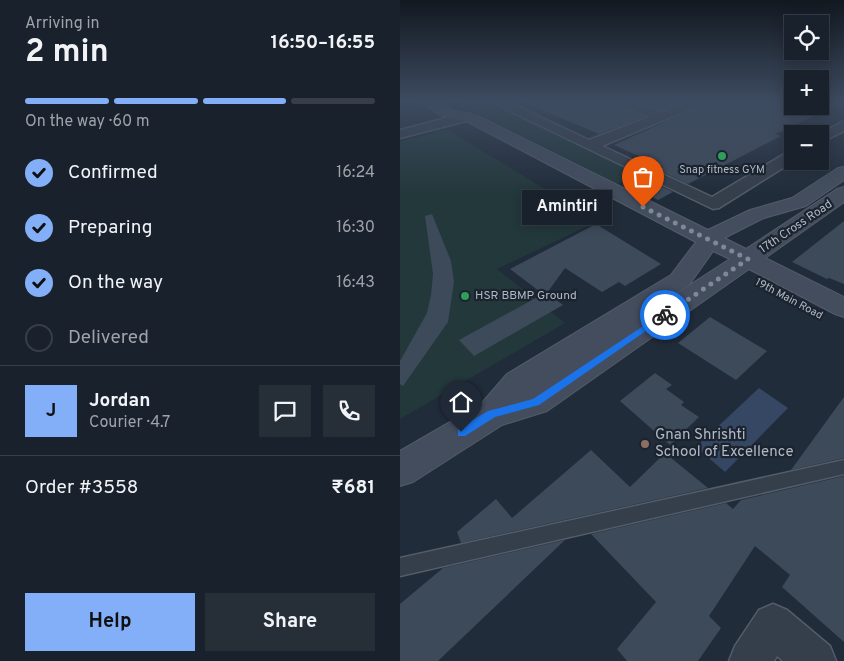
<!DOCTYPE html>
<meta charset="utf-8">
<style>
:root{--surface:#19212c;--page:#262e38;--text:#f1f3f6;--muted:#9fa3a9;--line:#373e48;--accent:#83aff9}
body{margin:0;font-family:Overpass,sans-serif;background:var(--page);color:var(--text);height:100vh;display:flex;flex-direction:column;font-size:19px;white-space:nowrap}
*{box-sizing:border-box;margin:0}
p{font-size:16px;color:var(--muted)}
.icon{flex:none;width:28px;height:28px;fill:none;stroke:currentColor;stroke-width:2;stroke-linecap:round;stroke-linejoin:round}
.map{position:relative;flex:1;overflow:hidden}
.side{display:flex;flex-direction:column;background:var(--surface);width:400px}
.side>*{flex:none}
.tools{position:absolute;left:384px;top:15px;display:grid;gap:10px}
.tools a{display:grid;place-items:center;width:45px;height:45px;border-radius:0px;background:var(--surface);box-shadow:0 2px 12px #0003,0 0 0 1px var(--line);font-size:25px}
.pin{position:absolute;display:grid;place-items:center;width:42px;height:42px;color:#fff;margin:-51px -21px;border-radius:50% 50% 50% 0;rotate:-45deg;box-shadow:0 0 5px #0007}
.pin .icon{rotate:45deg}
.courier{position:absolute;display:grid;place-items:center;width:50px;height:50px;margin:-25px;border:4px solid #1a73e8;border-radius:50%;background:#fff;color:#222;box-shadow:0 1px 6px #0007}
.bubble{position:absolute;height:35px;border-radius:0px;background:var(--surface);box-shadow:0 2px 12px #0003,0 0 0 1px var(--line);font-size:16px;font-weight:700;line-height:35px;text-align:center}
.head em{font-style:normal;font-weight:700}
.head div{display:flex;flex-direction:column-reverse}
.head{display:flex;align-items:center;justify-content:space-between;height:85px;padding:0 25px}
h1{font-size:32px;font-weight:700;line-height:38px}
.bar{display:grid;grid-template-columns:repeat(4,1fr);gap:8px 5px;align-content:center;height:60px;padding:0 25px}
.bar i{height:6px;border-radius:4px;background:var(--line)}
.bar .active{background:var(--accent)}
.bar p{grid-column:span 4}
.line{display:flex;align-items:center;gap:12px;padding:0 25px;border-top:1px solid var(--line)}
.line div{flex:1}
.round{display:grid;place-items:center;flex:none;width:52px;height:52px;border-radius:0px;background:var(--page)}
ol{padding:0 25px;list-style:none}
li{display:flex;align-items:center;gap:15px;height:55px}
li p{margin-inline-start:auto}
li .icon{padding:5px;border-radius:50%;background:var(--accent);color:#111;stroke-width:4}
li:last-child{color:var(--muted)}
li i{width:28px;height:28px;border:2px solid var(--line);border-radius:50%}
.action{display:flex;gap:10px;margin-top:auto;padding:10px 25px}
.action a{flex:1;height:58px;border-radius:0px;background:var(--accent);color:#111;font-size:20px;font-weight:700;line-height:58px;text-align:center}
.action a+a{background:var(--page);color:var(--text)}
main{display:flex;flex:1;min-height:0}
.map>svg:first-child{display:block}
.green{fill:#23383b}
.water{fill:#354762}
.building{fill:#3d4a5a}
.lines{fill:none;stroke-linecap:round;stroke-linejoin:round}
.lane-casing{stroke:#535c68;stroke-width:3}
.street-casing{stroke:#535c68;stroke-width:3}
.secondary-casing{stroke:#535c68;stroke-width:2}
.lane{fill:#353e4b;fill-rule:evenodd}
.street{fill:#353e4b;fill-rule:evenodd}
.secondary{fill:#434d5e;fill-rule:evenodd}
.route{fill:#1a73e8}
.done{stroke:#7e8896;stroke-width:5;stroke-dasharray:0 9}
.leisure-dot{fill:#2e9e5b;stroke:#1b232f;stroke-width:2}
.education-dot{fill:#8d6e63;stroke:#1b232f;stroke-width:2}
.labels{text-anchor:middle;dominant-baseline:central;stroke-width:4.5;stroke-linejoin:round;paint-order:stroke}
.far-poi-label{font-size:11px;fill:#b0b9c7;stroke:#1b232f}
.far-street-label{font-size:11px;fill:#b0b9c7;stroke:#1b232f}
.street-label{font-size:12px;fill:#b0b9c7;stroke:#1b232f}
.poi-label{font-size:12px;fill:#b0b9c7;stroke:#1b232f;text-anchor:start}
.near-poi-label{font-size:15px;fill:#b0b9c7;stroke:#1b232f;text-anchor:start}
</style>
<main>
<section class="side">
<div class="head"><div><h1>2 min</h1><p>Arriving in</p></div><em>16:50–16:55</em></div>
<div class="bar"><i class="active"></i><i class="active"></i><i class="active"></i><i></i><p>On the way · 60 m</p></div>
<ol>
<li><svg class="icon" aria-label="check" viewBox="0 0 24 24"><path d="M5 12l5 5 9-10"/></svg>Confirmed<p>16:24</p></li>
<li><svg class="icon" aria-label="check" viewBox="0 0 24 24"><path d="M5 12l5 5 9-10"/></svg>Preparing<p>16:30</p></li>
<li><svg class="icon" aria-label="check" viewBox="0 0 24 24"><path d="M5 12l5 5 9-10"/></svg>On the way<p>16:43</p></li>
<li><i></i>Delivered</li>
</ol>
<div class="line" style="height:90px"><b class="round" style="background:var(--accent);color:#111">J</b><div><b>Jordan</b><p>Courier · 4.7</p></div><a class="round"><svg class="icon" aria-label="chat" viewBox="0 0 24 24"><path d="M4 5h16v11H9l-5 4z"/></svg></a><a class="round"><svg class="icon" aria-label="phone" viewBox="0 0 24 24"><path d="M5 4h4l2 5-3 2q2 4 5 5l2-3 5 2v4C11 20 4 13 5 4z"/></svg></a></div>
<div class="line" style="height:65px"><div>Order #3558</div><b>₹681</b></div>
<div class="action"><a>Help</a><a>Share</a></div>
</section>
<div class="map">
<svg width="444" height="661" viewBox="0 0 444 661">
<rect width="100%" height="100%" fill="#212c3a"/>
<path class="green" d="M 54,101 L 83,101 L 240,173 L 217,184 Z
M 46,129 L 198,221 L 97,269 L 165,323 L 0,419 L 0,142 Z"/>
<path class="water" d="M 359,388 L 388,408 L 325,472 L 296,447 Z"/>
<path class="building" d="M 122,101 L 207,101 L 244,117 L 199,134 Z
M 234,101 L 286,101 L 261,111 Z
M 311,101 L 392,101 L 392,106 L 420,106 L 420,101 L 444,102 L 375,134 L 381,136 L 288,184 L 258,170 L 263,167 L 214,145 Z
M 242,177 L 273,192 L 258,200 L 227,184 Z
M 32,214 L 51,261 L 54,282 L 48,322 L 3,386 L 0,384 L 0,361 L 27,313 L 31,295 L 33,274 L 25,216 Z
M 444,221 L 444,284 L 429,278 L 427,279 L 392,262 Z
M 196,224 L 261,264 L 225,286 L 219,282 L 202,292 L 165,268 L 147,293 L 163,305 L 74,356 L 59,340 L 143,294 L 110,269 Z
M 310,317 L 367,351 L 336,380 L 278,343 Z
M 255,373 L 272,385 L 266,389 L 284,402 L 281,405 L 299,417 L 270,445 L 220,401 Z
M 444,397 L 444,458 L 391,470 Z
M 191,450 L 230,487 L 265,453 L 308,488 L 61,543 L 57,532 L 96,499 L 112,518 Z
M 444,476 L 444,642 L 382,587 L 390,575 L 355,546 L 309,616 L 321,628 L 298,661 L 227,661 L 217,649 L 256,602 L 191,534 L 326,503 L 333,509 L 341,500 Z
M 165,540 L 38,661 L 0,661 L 0,604 L 43,568 Z"/>
<g class="lines">
<g class="lane-casing">
<path id="lane" d="M 444,460 L 444,474 L 0,576 L 0,558 Z"/>
</g>
<g class="street-casing">
<path id="street" d="M 89,101 L 106,101 L 189,140 L 249,117 L 209,101 L 228,101 L 261,113 L 291,101 L 309,101 L 202,146 L 312,197 L 386,153 L 392,151 L 392,161 L 394,161 L 319,208 L 313,209 Z
M 65,113 L 70,114 L 72,117 L 70,120 L 0,138 L 0,130 Z
M 444,121 L 444,131 L 420,143 L 419,134 Z
M 373,604 L 387,610 L 430,646 L 436,661 L 383,661 L 377,656 L 374,661 L 329,661 L 335,646 L 359,610 Z"/>
</g>
<g class="secondary-casing">
<path id="secondary" d="M 18,101 L 36,101 L 52,110 L 78,116 L 308,230 L 350,210 L 392,198 L 438,168 L 444,167 L 444,180 L 406,206 L 364,218 L 324,238 L 346,249 L 437,189 L 444,187 L 444,202 L 365,258 L 444,297 L 444,317 L 435,314 L 349,269 L 147,411 L 102,425 L 13,482 L 0,486 L 0,451 L 81,404 L 107,374 L 271,275 L 296,242 L 68,122 L 42,116 ZM 313,251 L 330,259 L 253,309 L 289,285 Z"/>
</g>
<use href="#lane" class="lane"/>
<use href="#street" class="street"/>
<use href="#secondary" class="secondary"/>
</g>
<linearGradient id="sky" x2="0" y2="1"><stop stop-color="#121820"/><stop offset="0.52" stop-color="#3d4b60"/><stop offset="1" stop-color="#3d4b60" stop-opacity="0"/></linearGradient>
<rect width="444" height="194" fill="url(#sky)"/>
<path class="route" d="M 263,313 L 269,315 L 139,405 L 95,417 L 65,436 L 58,436 L 58,429 L 88,411 L 133,399 Z"/>
<g class="lines">
<path class="done" d="M 243,207 L 348,259 L 265,315"/>
</g>
<g class="leisure-dot">
<circle cx="322" cy="156" r="5"/>
<circle cx="65" cy="296" r="5"/>
</g>
<circle class="education-dot" cx="245" cy="444" r="5"/>
<g class="labels">
<g class="far-poi-label">
<text x="322" y="170">Snap fitness GYM</text>
</g>
<g class="far-street-label">
<text transform="translate(389 299) rotate(28)">19th Main Road</text>
</g>
<g class="street-label">
<text transform="translate(396 227) rotate(-34)">17th Cross Road</text>
</g>
<g class="poi-label">
<text x="75" y="296">HSR BBMP Ground</text>
</g>
<g class="near-poi-label">
<text x="255" y="435">Gnan Shrishti<tspan x="255" dy="17">School of Excellence</tspan></text>
</g>
</g>
</svg>
<div class="tools">
<a><svg class="icon" aria-label="locate" viewBox="0 0 24 24"><circle cx="12" cy="12" r="6"/><path d="M12 2v4M12 18v4M2 12h4M18 12h4"/></svg></a>
<a>+</a>
<a>−</a>
</div>
<div class="pin" style="left:243px;top:207px;background:#ea580c"><svg class="icon" aria-label="bag" viewBox="0 0 24 24"><path d="M5 8h14l-1 12H6zM9 8a3 3 0 0 1 6 0"/></svg></div>
<div class="pin" style="left:61px;top:432px;background:#1f2937"><svg class="icon" aria-label="home" viewBox="0 0 24 24"><path d="M3 11l9-7 9 7M6 9v11h12V9"/></svg></div>
<div class="courier" style="left:265px;top:315px"><svg class="icon" aria-label="bike" viewBox="0 0 24 24"><circle cx="6" cy="16" r="4"/><circle cx="18" cy="16" r="4"/><path d="M6 16l4-8h5l3 8M10 8l3 8H6M13 5h3"/></svg></div>
<div class="bubble" style="left:122px;top:190px;width:90px">Amintiri</div>
</div>
</main>
